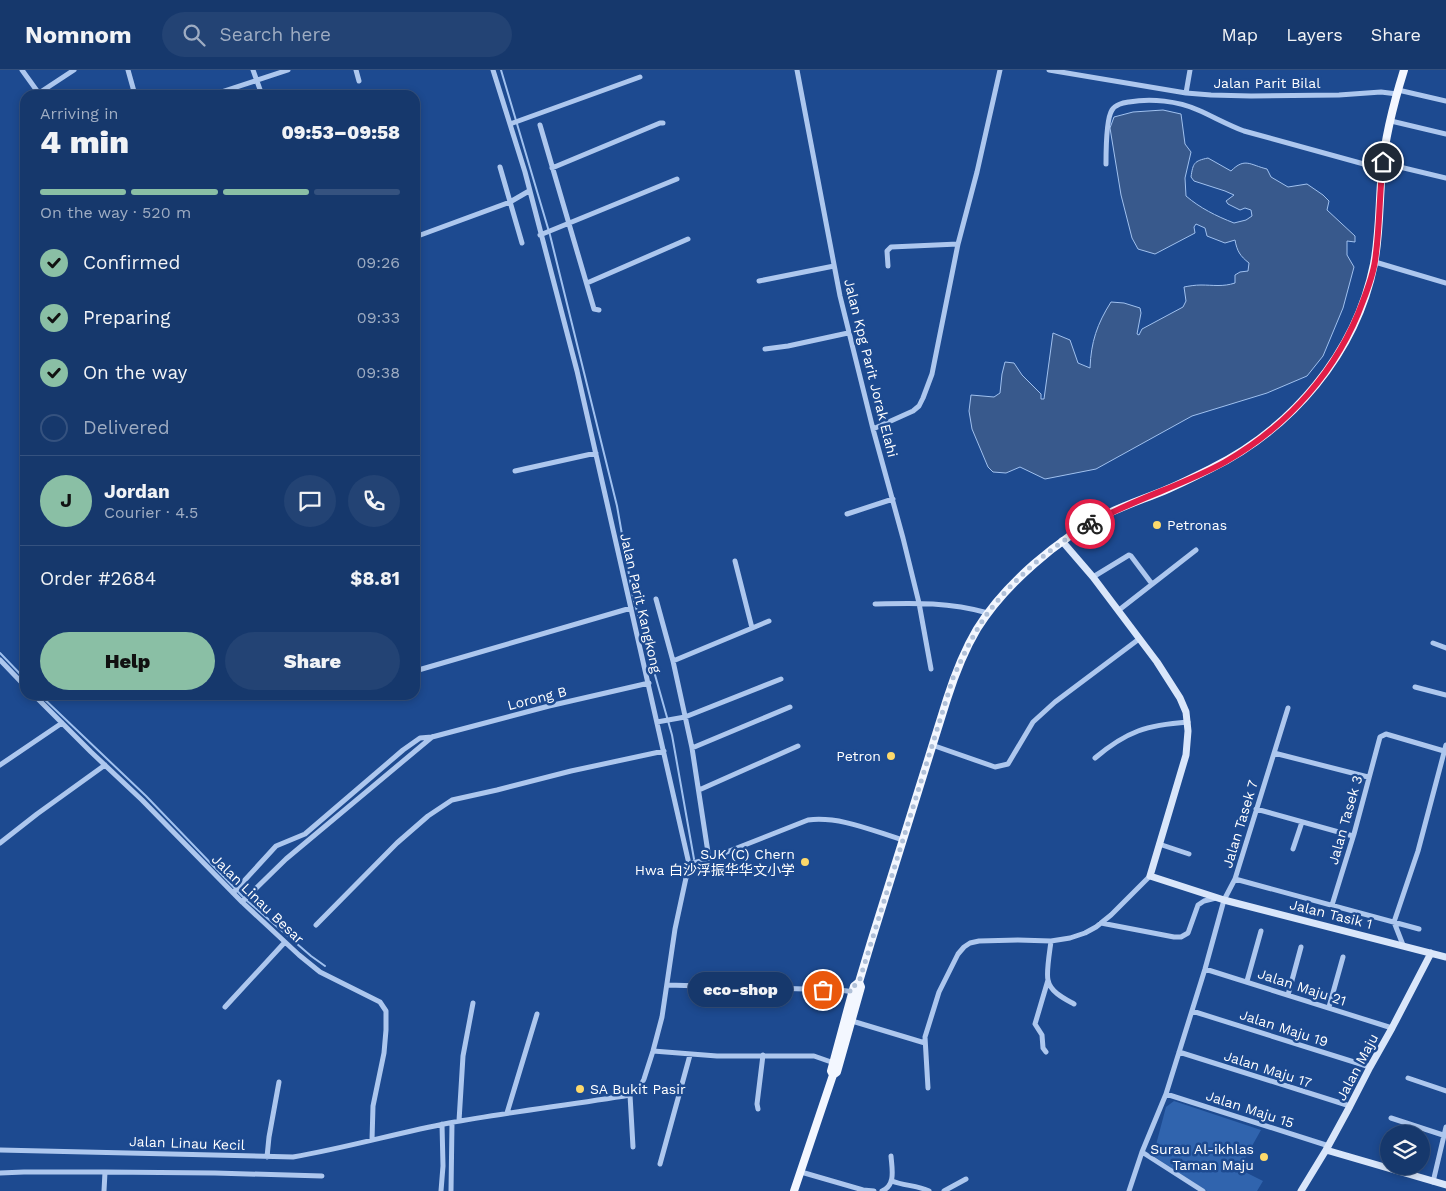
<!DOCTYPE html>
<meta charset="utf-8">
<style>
:root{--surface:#16386c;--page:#234374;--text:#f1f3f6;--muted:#9eacc2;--line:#35527f;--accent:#8abfa5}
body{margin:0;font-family:"Work Sans","Noto Sans SC",sans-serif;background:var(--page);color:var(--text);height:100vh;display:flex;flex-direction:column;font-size:19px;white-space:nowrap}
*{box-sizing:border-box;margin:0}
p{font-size:16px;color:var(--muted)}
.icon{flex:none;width:28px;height:28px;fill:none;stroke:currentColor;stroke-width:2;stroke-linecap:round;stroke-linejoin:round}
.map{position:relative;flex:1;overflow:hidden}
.sheet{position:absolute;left:20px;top:20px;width:400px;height:610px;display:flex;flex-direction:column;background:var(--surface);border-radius:15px;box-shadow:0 2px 8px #0003,0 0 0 1px var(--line)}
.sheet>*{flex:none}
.controls{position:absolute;left:1380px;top:1055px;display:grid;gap:10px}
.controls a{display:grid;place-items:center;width:50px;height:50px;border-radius:50%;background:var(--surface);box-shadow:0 2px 8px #0003,0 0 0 1px var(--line);font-size:25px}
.pin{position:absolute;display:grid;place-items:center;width:42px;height:42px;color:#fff;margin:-21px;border:2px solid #fff;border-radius:50%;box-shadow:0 1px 5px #0007}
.courier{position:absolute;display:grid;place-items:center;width:50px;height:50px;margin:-25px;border:4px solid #e11d48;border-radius:50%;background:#fff;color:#222;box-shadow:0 1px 6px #0007}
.bubble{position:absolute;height:35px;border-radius:18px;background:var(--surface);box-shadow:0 2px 8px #0003,0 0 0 1px var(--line);font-size:16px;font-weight:800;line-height:35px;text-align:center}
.head em{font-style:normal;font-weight:800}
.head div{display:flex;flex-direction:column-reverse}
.head{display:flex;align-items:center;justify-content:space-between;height:85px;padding:0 20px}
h1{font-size:32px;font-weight:800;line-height:38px}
.bar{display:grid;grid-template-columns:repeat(4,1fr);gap:8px 5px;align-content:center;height:60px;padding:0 20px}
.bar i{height:6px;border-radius:4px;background:var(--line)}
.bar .on{background:var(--accent)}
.bar p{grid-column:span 4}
.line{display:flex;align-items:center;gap:12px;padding:0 20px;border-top:1px solid var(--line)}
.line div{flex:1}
.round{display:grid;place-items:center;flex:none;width:52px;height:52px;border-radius:26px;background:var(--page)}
ol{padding:0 20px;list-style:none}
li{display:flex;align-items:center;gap:15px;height:55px}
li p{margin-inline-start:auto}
li .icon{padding:5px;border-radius:50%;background:var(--accent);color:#111;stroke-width:4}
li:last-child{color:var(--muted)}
li i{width:28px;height:28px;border:2px solid var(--line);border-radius:50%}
.action{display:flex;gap:10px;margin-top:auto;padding:10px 20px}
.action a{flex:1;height:58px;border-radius:30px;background:var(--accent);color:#111;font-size:20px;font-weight:800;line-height:58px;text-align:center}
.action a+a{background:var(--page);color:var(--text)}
header{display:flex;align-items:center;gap:30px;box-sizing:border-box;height:70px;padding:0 25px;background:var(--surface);border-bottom:1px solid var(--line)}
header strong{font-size:24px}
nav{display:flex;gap:28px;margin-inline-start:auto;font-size:18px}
.search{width:350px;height:45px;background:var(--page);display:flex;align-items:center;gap:12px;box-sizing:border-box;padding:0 18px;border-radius:28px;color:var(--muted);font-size:19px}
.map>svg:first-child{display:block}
.green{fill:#3064ae}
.water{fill:#38598c;stroke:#a0c1ef}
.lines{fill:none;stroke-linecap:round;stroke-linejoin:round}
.stream{stroke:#a0c1ef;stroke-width:2}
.street{stroke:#adc7ee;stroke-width:5}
.secondary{stroke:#d9e6fa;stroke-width:7}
.primary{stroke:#f3f7ff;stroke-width:8}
.done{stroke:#b0c0d8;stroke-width:5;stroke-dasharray:0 9}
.route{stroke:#e11d48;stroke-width:6}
.poi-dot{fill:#fdd96b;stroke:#1d4a90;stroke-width:2}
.labels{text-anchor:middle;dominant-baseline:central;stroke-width:5;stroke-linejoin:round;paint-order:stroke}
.street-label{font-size:14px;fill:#fff;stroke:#1d4a90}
.poi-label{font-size:14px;fill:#fff;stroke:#1d4a90;text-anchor:end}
</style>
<header>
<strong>Nomnom</strong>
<div class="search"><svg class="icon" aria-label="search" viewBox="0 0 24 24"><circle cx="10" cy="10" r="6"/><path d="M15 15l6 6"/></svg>Search here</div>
<nav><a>Map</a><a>Layers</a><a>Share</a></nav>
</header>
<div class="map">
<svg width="1446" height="1121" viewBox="0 0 1446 1121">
<rect width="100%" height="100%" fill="#1d4a90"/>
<path class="green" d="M 1174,1031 L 1261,1060 L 1239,1099 L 1263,1111 L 1257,1121 L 1207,1121 L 1153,1086 L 1166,1037 Z"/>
<path class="water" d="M 1163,40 L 1181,44 L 1185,74 L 1191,82 L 1185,108 L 1186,126 C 1200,138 1216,146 1234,153 L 1246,150 L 1252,146 L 1251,140 L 1245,138 L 1240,140 L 1228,134 L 1226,131 L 1234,125 L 1225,121 L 1194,111 L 1191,107 C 1193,93 1194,91 1208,88 L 1231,101 C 1245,87 1250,95 1267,99 L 1271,107 L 1288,117 L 1307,114 L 1323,125 L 1329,131 L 1327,140 L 1355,166 L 1355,172 L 1347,171 L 1347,185 L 1354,197 L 1343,238 L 1323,286 L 1307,306 L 1267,323 L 1192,346 L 1096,399 L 1045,409 L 1020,397 L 1006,403 L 993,402 L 988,397 L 972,359 L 969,341 L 971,325 L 994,327 L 1000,323 L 1002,304 L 1005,292 L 1014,293 L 1022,305 L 1041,324 L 1041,329 L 1044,329 L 1053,263 L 1070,270 L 1078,293 L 1090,298 C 1091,272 1097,254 1111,232 L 1124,233 L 1140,238 L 1141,243 L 1137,264 L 1139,265 L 1142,259 L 1183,237 L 1186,231 L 1184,217 C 1189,216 1195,215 1201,215 C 1213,215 1223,217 1235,213 L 1235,205 L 1240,202 L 1248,201 L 1249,193 C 1240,186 1237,181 1235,170 L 1225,173 L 1207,166 L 1205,158 L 1196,154 L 1194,157 L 1195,163 L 1155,184 L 1138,179 L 1132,168 L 1121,125 L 1110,58 L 1114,47 L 1133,42 Z"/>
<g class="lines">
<path class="stream" d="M 501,0 L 550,165 L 617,436 L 633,527 L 672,665 L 694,789
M 0,583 L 25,609
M 40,625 L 146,726 L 245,829 L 311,886 L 325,896"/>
<path class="street" d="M 22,0 L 40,25
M 128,0 L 135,25
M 253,0 L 262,25
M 356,0 L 359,11
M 797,0 L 840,226 L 873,359 L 903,468 L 919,533 L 931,599
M 1049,0 L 1186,23 L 1211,25 L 1251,26 L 1339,25 L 1381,22 L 1397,24
M 1398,20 L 1446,31
M 39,23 L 74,0
M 1186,23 L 1190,0
M 212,25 L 288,0
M 1391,51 L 1446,64
M 510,54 L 640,7
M 540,55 L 594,239 L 599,240
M 1383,93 L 1446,108
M 1106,94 C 1106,82 1106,49 1112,40 C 1116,34 1123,33 1129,32 C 1151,28 1178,31 1198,40 C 1214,47 1228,55 1244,61 L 1382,99
M 500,97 L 522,173
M 552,98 L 660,53 L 663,53
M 540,165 L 677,109
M 415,167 L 510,132 L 529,121
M 1375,192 L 1446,213
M 888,196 L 887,181 L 891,177 L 958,174
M 759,211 L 834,196
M 587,213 L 688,169
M 765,279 L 788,276 L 848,263
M 873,359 L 913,341 L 919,336 L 923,328 L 932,304 L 958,174 L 977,102 L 1000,0
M 515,401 L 596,383
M 847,444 L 893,429
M 735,491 L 752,558
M 1093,507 L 1129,485 L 1131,486 L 1152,514
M 656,529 L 673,591 L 692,678 L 709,789
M 875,534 C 916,533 948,532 988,543
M 1119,540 L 1196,480
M 1433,573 L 1446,578
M 0,590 L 25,616
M 673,591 L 769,551
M 415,601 L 631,538
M 1415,617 L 1446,625
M 34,625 L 91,682 L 142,730 L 242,832 L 299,885 L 320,902 L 380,932 L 386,941 L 386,960 L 384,983 L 373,1036 L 372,1070
M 657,652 L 685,647 L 781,609
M 932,675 L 995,697 L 1008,694 L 1033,652 L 1055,632 L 1139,569
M 692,678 L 790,637
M 1274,683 L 1368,707
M 1095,688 C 1127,661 1147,655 1188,652
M 0,695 L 62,653
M 699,720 L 798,676
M 1256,739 L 1353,766
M 0,773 L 37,744 L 105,695
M 1159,774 L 1189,784
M 1293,779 L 1302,752
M 689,794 L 709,789 L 808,750 C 840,746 873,761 903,770
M 1235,809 L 1419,859
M 233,823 L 276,776 L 305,764 L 403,680 L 420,668 L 432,667 L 549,636 L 649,613
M 242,832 L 286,789 L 432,667
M 1332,835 L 1354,764 L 1380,667 L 1386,664 L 1444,681
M 1101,853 L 1174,867 L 1181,867 L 1188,863 L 1198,835 L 1204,831 L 1216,828
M 316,855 L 397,773 L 428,746 L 452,730 L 497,720 L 571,701 L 664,681
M 1051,871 C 1050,880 1046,902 1048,910 C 1050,922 1065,929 1074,934
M 1403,875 L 1394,852 L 1418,781 L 1446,675
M 1205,899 L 1392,958
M 1247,911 L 1261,861
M 667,915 L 840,920 L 854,922
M 1288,925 L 1301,877
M 225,937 L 285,872
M 1329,937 L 1343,887
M 1192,941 L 1370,997
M 852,951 L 925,973
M 653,981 L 717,986 L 814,986 L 834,993
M 1046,982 L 1043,978 L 1042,965 L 1035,954 L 1048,910
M 1179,982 L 1350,1036
M 1408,1008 L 1446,1021
M 928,1018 L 925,967 L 939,922 L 958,884 L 964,877 L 970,873 L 979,871 L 1018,870 L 1051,871 L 1070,868 L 1085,863 L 1096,857 L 1111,845 L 1150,806
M 1166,1024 L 1329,1076
M 630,1025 L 633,1077
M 758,1039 L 757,1034 L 763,985
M 507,1043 L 537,944
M 1391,1048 L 1443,1065
M 459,1051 L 463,986 L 473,933
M 0,1080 L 293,1087 C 346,1078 397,1063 449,1053 C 509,1042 570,1035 630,1025 L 640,1017 L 644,1009 L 653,981 L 662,947 L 675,859 L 689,794 L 577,301 L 525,102 L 493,0
M 1142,1082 L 1203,1121
M 267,1087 L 269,1067 L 279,1012
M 660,1094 L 690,985
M 801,1102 L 863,1120 L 874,1121
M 0,1103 L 24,1102 L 105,1102
M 892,1111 C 904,1116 917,1115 929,1121
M 1433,1112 L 1446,1057
M 104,1121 L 105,1102 L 215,1103 L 322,1106
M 441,1121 L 443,1096 L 442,1054
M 451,1121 L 452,1053
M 882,1121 C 896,1115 892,1099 891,1086
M 944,1121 L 966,1109
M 1129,1121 L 1142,1082 L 1166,1024 L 1205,899 L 1224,830 L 1235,809 L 1288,638"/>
<path class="secondary" d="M 1062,471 L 1093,507 L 1157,592 L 1180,628 L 1186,642 L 1188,661 L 1186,685 L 1150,806 L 1224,830 L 1446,887
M 1326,1080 L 1446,1115
M 1301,1121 L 1326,1080 L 1350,1036 L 1370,997 L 1392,958 L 1431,883"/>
<path class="primary" d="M 833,1005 L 831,1001 L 854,916 L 859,912
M 794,1121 L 833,1005 L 837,1002 L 861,917 L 859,912 L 871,872 L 947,629 C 955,604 964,581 977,559 C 1005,514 1058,469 1105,445 C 1125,435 1147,428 1168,419 C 1182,413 1196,406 1210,399 C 1291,359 1356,284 1374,194 C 1380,163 1379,131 1382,100 C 1385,66 1394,32 1404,0"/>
</g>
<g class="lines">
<path class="done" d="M 823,920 L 853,921 L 854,916 L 859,912 L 953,608 C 963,586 973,564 987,544 C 1013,509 1052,476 1090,454"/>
<path class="route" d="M 1090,454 C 1133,429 1182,416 1225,392 C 1288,356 1338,300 1363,231 C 1368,218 1373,205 1375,191 C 1380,158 1379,125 1383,92"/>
</g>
<g class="poi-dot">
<circle cx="1157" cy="455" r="5"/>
<circle cx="891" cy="686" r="5"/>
<circle cx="805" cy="792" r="5"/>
<circle cx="580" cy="1019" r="5"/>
<circle cx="1264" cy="1087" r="5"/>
</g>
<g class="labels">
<g class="street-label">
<text x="1267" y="13">Jalan Parit Bilal</text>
<text transform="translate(871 298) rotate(76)">Jalan Kpg Parit Jorak Elahi</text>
<text transform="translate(641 533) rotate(77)">Jalan Parit Kangkong</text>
<text transform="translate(537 628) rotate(-14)">Lorong B</text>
<text transform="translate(1345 750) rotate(-74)">Jalan Tasek 3</text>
<text transform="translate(1240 754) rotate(-73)">Jalan Tasek 7</text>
<text transform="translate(258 829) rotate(44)">Jalan Linau Besar</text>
<text transform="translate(1331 844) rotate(14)">Jalan Tasik 1</text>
<text transform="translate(1302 917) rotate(18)">Jalan Maju 21</text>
<text transform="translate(1284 958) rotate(18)">Jalan Maju 19</text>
<text transform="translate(1357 997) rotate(-62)">Jalan Maju</text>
<text transform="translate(1268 999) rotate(18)">Jalan Maju 17</text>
<text transform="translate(1250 1039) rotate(18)">Jalan Maju 15</text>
<text transform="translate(187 1073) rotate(2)">Jalan Linau Kecil</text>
</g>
<g class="poi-label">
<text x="1167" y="455" text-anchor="start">Petronas</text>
<text x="881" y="686">Petron</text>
<text x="795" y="784">SJK (C) Chern<tspan x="795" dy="16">Hwa 白沙浮振华华文小学</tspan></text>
<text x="590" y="1019" text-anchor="start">SA Bukit Pasir</text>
<text x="1254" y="1079">Surau Al-ikhlas<tspan x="1254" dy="16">Taman Maju</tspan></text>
</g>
</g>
</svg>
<div class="controls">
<a><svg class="icon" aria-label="layers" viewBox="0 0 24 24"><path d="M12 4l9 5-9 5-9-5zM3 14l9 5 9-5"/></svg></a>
</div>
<div class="pin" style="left:823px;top:920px;background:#ea580c"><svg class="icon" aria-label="bag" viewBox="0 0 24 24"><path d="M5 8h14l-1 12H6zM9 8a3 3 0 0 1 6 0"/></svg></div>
<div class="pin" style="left:1383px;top:92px;background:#1f2937"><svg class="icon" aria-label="home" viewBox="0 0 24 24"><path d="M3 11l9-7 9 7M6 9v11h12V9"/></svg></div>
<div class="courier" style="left:1090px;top:454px"><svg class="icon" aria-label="bike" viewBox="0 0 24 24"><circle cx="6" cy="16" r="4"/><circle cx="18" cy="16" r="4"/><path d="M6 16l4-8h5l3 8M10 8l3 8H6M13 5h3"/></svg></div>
<div class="bubble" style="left:688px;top:902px;width:105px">eco-shop</div>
<section class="sheet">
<div class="head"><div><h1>4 min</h1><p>Arriving in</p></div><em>09:53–09:58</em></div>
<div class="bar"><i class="on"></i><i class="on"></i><i class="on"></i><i></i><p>On the way · 520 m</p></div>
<ol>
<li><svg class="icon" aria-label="check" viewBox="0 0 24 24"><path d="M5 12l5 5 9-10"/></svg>Confirmed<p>09:26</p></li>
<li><svg class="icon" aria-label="check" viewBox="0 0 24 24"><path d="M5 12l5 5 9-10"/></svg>Preparing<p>09:33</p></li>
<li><svg class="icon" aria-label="check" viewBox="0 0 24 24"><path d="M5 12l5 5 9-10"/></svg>On the way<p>09:38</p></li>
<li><i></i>Delivered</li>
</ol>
<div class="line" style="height:90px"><b class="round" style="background:var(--accent);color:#111">J</b><div><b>Jordan</b><p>Courier · 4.5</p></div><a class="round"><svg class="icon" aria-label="chat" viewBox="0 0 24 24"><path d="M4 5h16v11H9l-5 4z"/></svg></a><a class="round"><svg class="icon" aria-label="phone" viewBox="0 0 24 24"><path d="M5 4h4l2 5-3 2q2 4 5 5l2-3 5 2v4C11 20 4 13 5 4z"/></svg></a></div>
<div class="line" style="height:65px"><div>Order #2684</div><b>$8.81</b></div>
<div class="action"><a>Help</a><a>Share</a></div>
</section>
</div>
